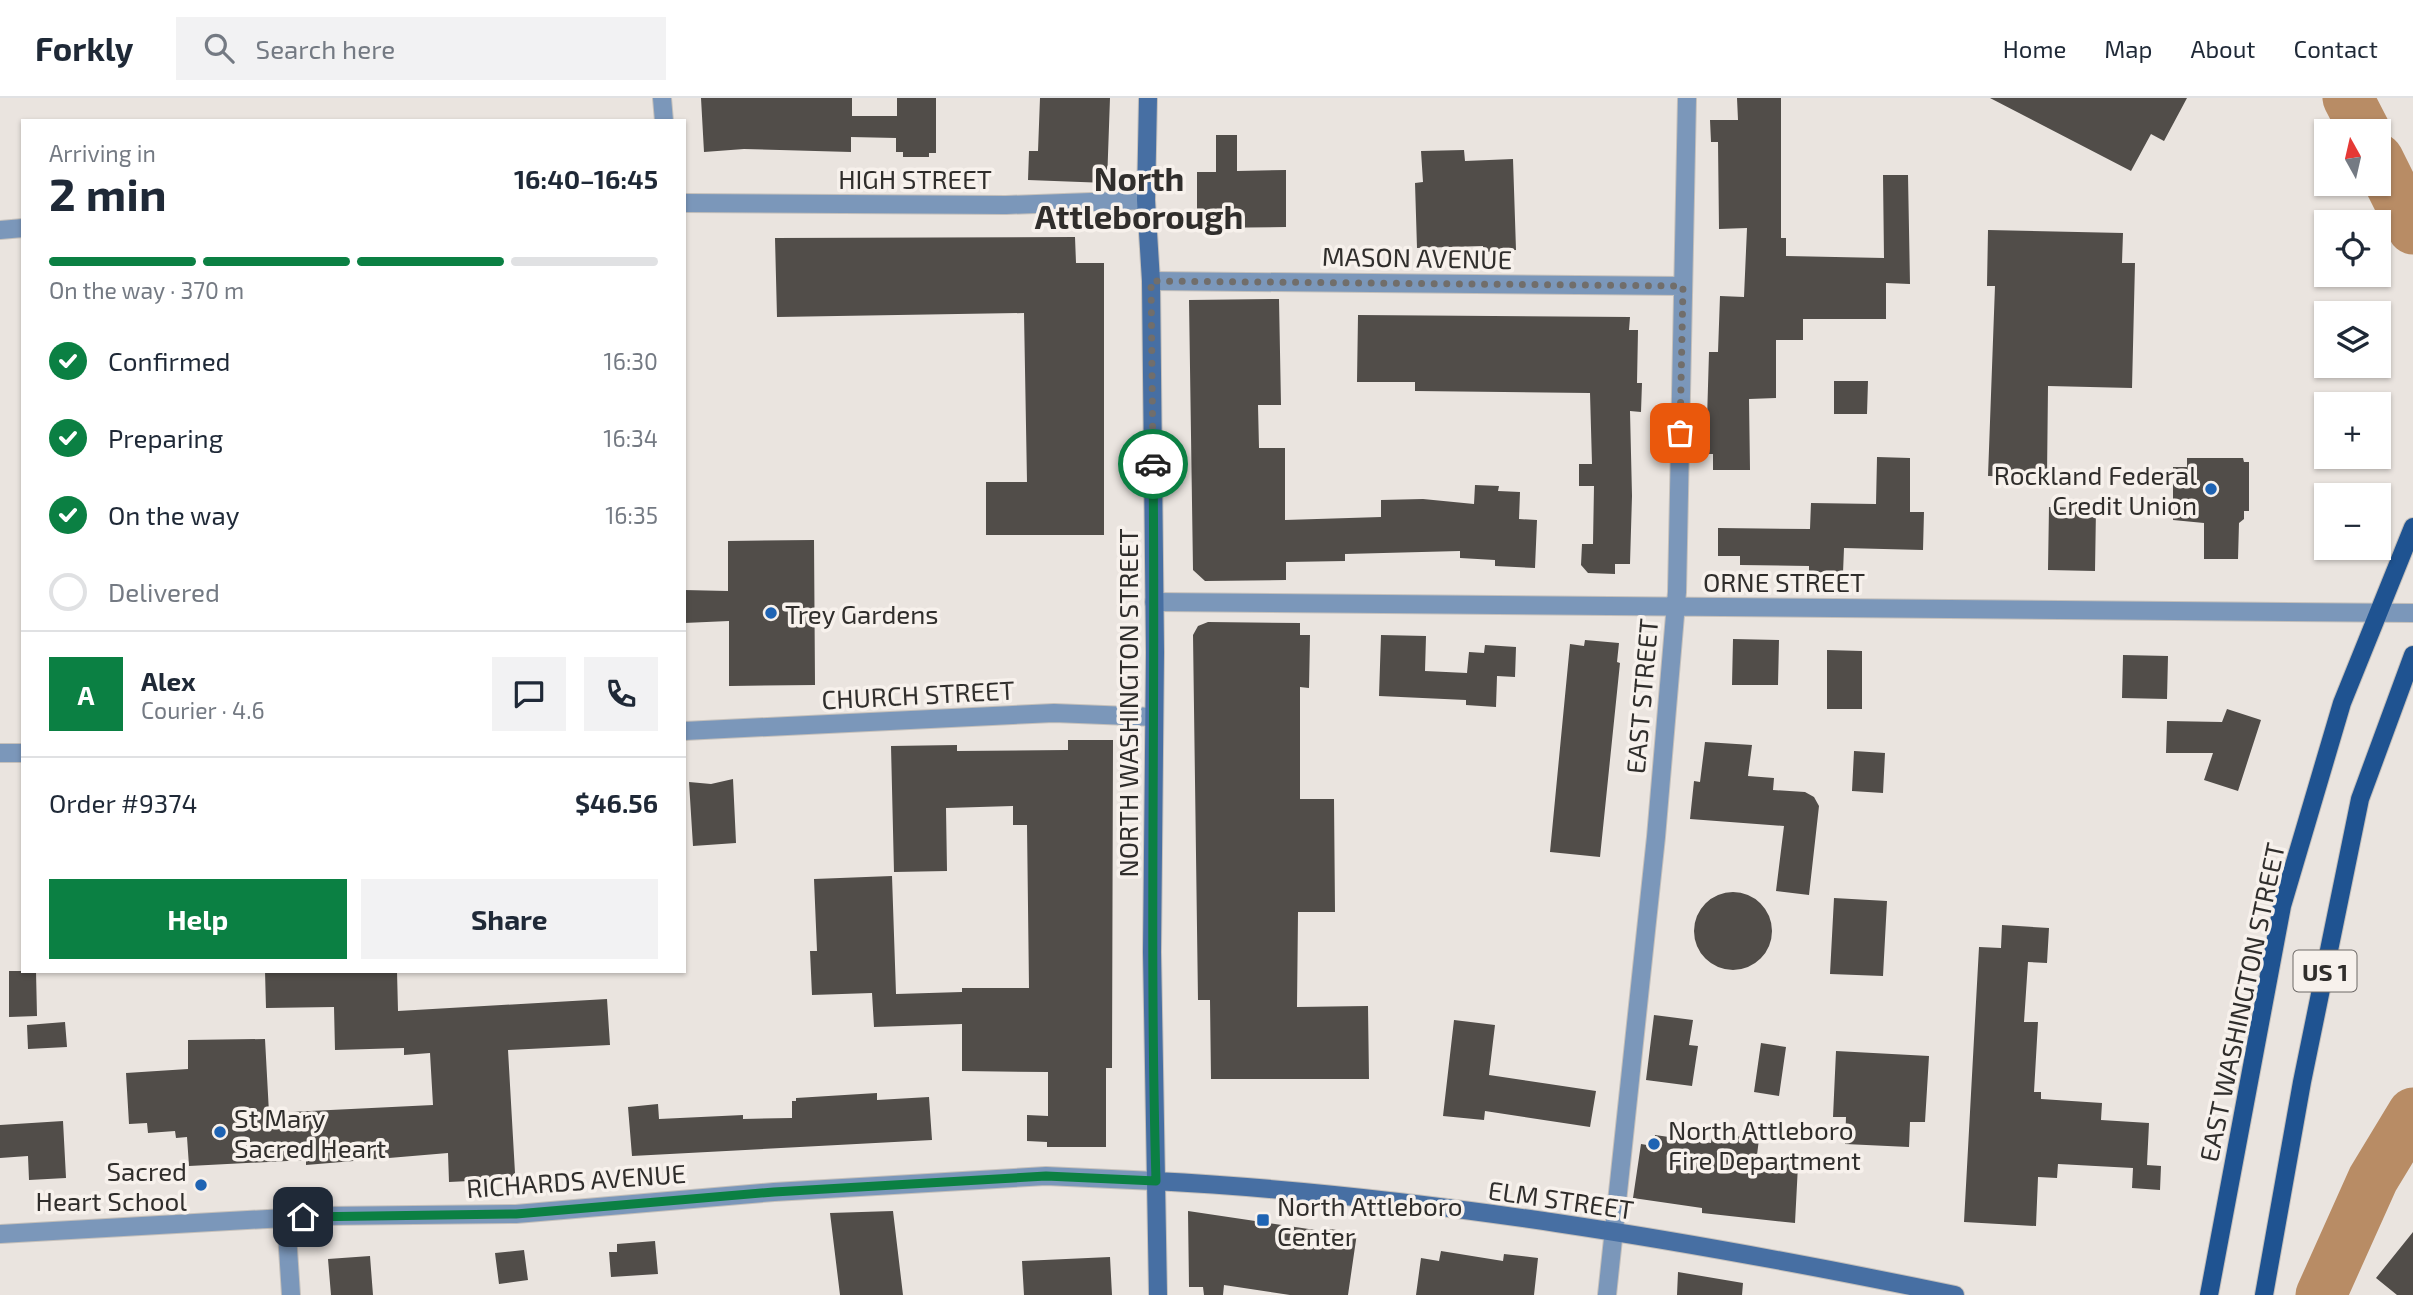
<!DOCTYPE html>
<meta charset="utf-8">
<style>
:root{--surface:#fff;--page:#f2f2f3;--text:#1f2937;--muted:#747a83;--line:#e0e1e3;--accent:#0b8043}
body{margin:0;font-family:"Exo 2",sans-serif;background:var(--page);color:var(--text);height:100vh;display:flex;flex-direction:column;font-size:26px;white-space:nowrap}
*{box-sizing:border-box;margin:0}
p{font-size:23px;color:var(--muted)}
.icon{flex:none;width:38px;height:38px;fill:none;stroke:currentColor;stroke-width:2;stroke-linecap:round;stroke-linejoin:round}
.map{position:relative;flex:1;overflow:hidden}
.sheet{position:absolute;left:21px;top:21px;width:665px;height:854px;display:flex;flex-direction:column;background:var(--surface);border-radius:0px;box-shadow:0 2px 5px #0004}
.sheet>*{flex:none}
.needle{width:46px;rotate:352deg}
.controls{position:absolute;left:2314px;top:21px;display:grid;gap:14px}
.controls a{display:grid;place-items:center;width:77px;height:77px;border-radius:0px;background:var(--surface);box-shadow:0 2px 5px #0004;font-size:35px}
.pin{position:absolute;display:grid;place-items:center;width:60px;height:60px;color:#fff;margin:-30px;border-radius:14px;box-shadow:0 4px 10px #0006}
.courier{position:absolute;display:grid;place-items:center;width:70px;height:70px;margin:-35px;border:5px solid #0b8043;border-radius:50%;background:#fff;color:#222;box-shadow:0 2px 9px #0007}
.head em{font-style:normal;font-weight:700}
.head div{display:flex;flex-direction:column-reverse}
.head{display:flex;align-items:center;justify-content:space-between;height:119px;padding:0 28px}
h1{font-size:46px;font-weight:700;line-height:52px}
.bar{display:grid;grid-template-columns:repeat(4,1fr);gap:10px 7px;align-content:center;height:84px;padding:0 28px}
.bar i{height:9px;border-radius:5px;background:var(--line)}
.bar .active{background:var(--accent)}
.bar p{grid-column:span 4}
.line{display:flex;align-items:center;gap:18px;padding:0 28px;border-top:2px solid var(--line)}
.line div{flex:1}
.round{display:grid;place-items:center;flex:none;width:74px;height:74px;border-radius:0px;background:var(--page)}
ol{padding:0 28px;list-style:none}
li{display:flex;align-items:center;gap:21px;height:77px}
li p{margin-inline-start:auto}
li .icon{padding:7px;border-radius:50%;background:var(--accent);color:#fff;stroke-width:4}
li:last-child{color:var(--muted)}
li i{width:38px;height:38px;border:4px solid var(--line);border-radius:50%}
.cta{display:flex;gap:14px;margin-top:auto;padding:14px 28px}
.cta a{flex:1;height:80px;border-radius:0px;background:var(--accent);color:#fff;font-size:28px;font-weight:700;line-height:80px;text-align:center}
.cta a+a{background:var(--page);color:var(--text)}
header{display:flex;align-items:center;gap:42px;box-sizing:border-box;height:98px;padding:0 35px;background:var(--surface);border-bottom:2px solid var(--line)}
header strong{font-size:33px}
nav{display:flex;gap:38px;margin-inline-start:auto;font-size:24px}
.search{width:490px;height:63px;background:var(--page);display:flex;align-items:center;gap:18px;box-sizing:border-box;padding:0 24px;border-radius:0px;color:var(--muted);font-size:26px}
.map>svg:first-child{display:block}
.lines{fill:none;stroke-linecap:round;stroke-linejoin:round}
.river{stroke:#b88c65;stroke-width:51}
.building{fill:#514d49}
.minor-casing{stroke:#c5c0bb;stroke-width:20}
.tertiary-casing{stroke:#c5c0bb;stroke-width:20}
.secondary-casing{stroke:#c5c0bb;stroke-width:20}
.primary-casing{stroke:#c5c0bb;stroke-width:20}
.minor{stroke:#7b97ba;stroke-width:18}
.tertiary{stroke:#7b97ba;stroke-width:18}
.secondary{stroke:#476fa3;stroke-width:18}
.primary{stroke:#1f5391;stroke-width:18}
.done{stroke:#716e6b;stroke-width:7;stroke-dasharray:0 12.6}
.route{stroke:#0b8043;stroke-width:9}
.poi-dot{fill:#1e63b3;stroke:#f7f1ec;stroke-width:2.5}
.labels{text-anchor:middle;dominant-baseline:central;stroke-width:7;stroke-linejoin:round;paint-order:stroke}
.shield{fill:#f7f1ec;stroke:#6c6866;stroke-width:2}
.shield-label{font-size:24px;font-weight:bold;fill:#302e2c}
.street-label{font-size:26px;fill:#302e2c;stroke:#f7f1ec}
.poi-label{font-size:26px;fill:#302e2c;stroke:#f7f1ec;text-anchor:start}
.district-label{font-size:33px;font-weight:bold;fill:#302e2c;stroke:#f7f1ec}
</style>
<header>
<strong>Forkly</strong>
<div class="search"><svg class="icon" aria-label="search" viewBox="0 0 24 24"><circle cx="10" cy="10" r="6"/><path d="M15 15l6 6"/></svg>Search here</div>
<nav><a>Home</a><a>Map</a><a>About</a><a>Contact</a></nav>
</header>
<div class="map">
<svg width="2413" height="1197" viewBox="0 0 2413 1197">
<rect width="100%" height="100%" fill="#eae4df"/>
<g class="lines">
<path class="river" d="M 2348,0 L 2365,33
M 2378,61 L 2413,131
M 2321,1197 L 2373,1081 L 2413,1015"/>
</g>
<path class="building" d="M 701,0 L 852,0 L 852,18 L 897,18 L 897,0 L 936,0 L 936,55 L 929,55 L 929,59 L 903,59 L 903,54 L 896,54 L 896,40 L 851,39 L 851,54 L 744,51 L 704,54 Z
M 1040,0 L 1110,0 L 1107,85 L 1028,82 L 1029,53 L 1038,53 Z
M 1737,0 L 1781,0 L 1781,140 L 1786,140 L 1786,158 L 1884,160 L 1883,77 L 1908,77 L 1910,186 L 1886,185 L 1886,221 L 1803,221 L 1803,242 L 1776,242 L 1776,300 L 1749,301 L 1750,372 L 1713,372 L 1713,356 L 1706,356 L 1709,254 L 1718,254 L 1720,198 L 1744,199 L 1747,130 L 1719,131 L 1718,44 L 1711,44 L 1710,22 L 1738,22 Z
M 1990,0 L 2187,0 L 2164,43 L 2151,36 L 2131,73 Z
M 1216,37 L 1237,37 L 1237,73 L 1286,72 L 1286,129 L 1197,130 L 1197,74 L 1216,74 Z
M 1464,52 L 1465,63 L 1513,61 L 1516,152 L 1483,154 L 1483,148 L 1417,150 L 1415,85 L 1423,84 L 1421,53 Z
M 1988,132 L 2123,135 L 2122,165 L 2135,165 L 2132,290 L 2048,288 L 2047,379 L 1988,378 L 1995,188 L 1987,188 Z
M 1075,139 L 1076,165 L 1104,165 L 1104,437 L 986,437 L 986,384 L 1027,384 L 1024,215 L 777,219 L 775,140 Z
M 1279,201 L 1281,307 L 1258,307 L 1259,350 L 1285,350 L 1285,422 L 1381,419 L 1381,402 L 1423,401 L 1474,406 L 1475,387 L 1499,388 L 1498,393 L 1520,394 L 1519,421 L 1537,422 L 1535,470 L 1495,468 L 1495,462 L 1460,460 L 1460,453 L 1345,456 L 1345,463 L 1286,464 L 1286,482 L 1205,483 L 1193,472 L 1189,202 Z
M 1358,217 L 1630,219 L 1629,232 L 1638,232 L 1637,285 L 1642,285 L 1641,314 L 1630,313 L 1632,398 L 1630,466 L 1615,466 L 1615,476 L 1588,475 L 1581,467 L 1582,446 L 1593,446 L 1594,388 L 1579,388 L 1579,366 L 1592,366 L 1590,295 L 1415,293 L 1415,284 L 1357,284 Z
M 1834,283 L 1868,283 L 1867,316 L 1834,316 Z
M 1877,359 L 1910,360 L 1910,414 L 1924,414 L 1923,452 L 1844,450 L 1843,475 L 1809,474 L 1809,468 L 1740,467 L 1740,458 L 1718,458 L 1718,430 L 1810,431 L 1811,405 L 1876,406 Z
M 2187,360 L 2243,360 L 2244,364 L 2249,364 L 2249,413 L 2244,413 L 2244,421 L 2239,425 L 2238,461 L 2204,461 L 2204,425 L 2173,422 L 2173,369 L 2187,369 Z
M 2049,409 L 2096,410 L 2095,473 L 2048,472 Z
M 814,442 L 815,587 L 729,588 L 729,523 L 684,525 L 684,492 L 728,493 L 728,443 Z
M 1208,524 L 1300,525 L 1300,537 L 1310,537 L 1309,590 L 1300,589 L 1300,701 L 1334,701 L 1335,814 L 1298,814 L 1297,909 L 1368,908 L 1369,981 L 1211,981 L 1210,902 L 1198,902 L 1193,537 L 1198,528 Z
M 1381,537 L 1426,538 L 1425,573 L 1467,575 L 1469,554 L 1484,555 L 1485,547 L 1516,549 L 1515,579 L 1497,578 L 1496,609 L 1466,607 L 1466,602 L 1379,598 Z
M 1733,541 L 1779,542 L 1778,587 L 1732,587 Z
M 1585,542 L 1619,545 L 1617,564 L 1620,565 L 1600,759 L 1550,754 L 1570,546 L 1584,548 Z
M 1827,552 L 1862,553 L 1862,611 L 1827,611 Z
M 2123,557 L 2168,558 L 2167,601 L 2122,600 Z
M 2227,611 L 2261,622 L 2238,693 L 2204,682 L 2213,655 L 2166,655 L 2167,623 L 2222,624 Z
M 1068,642 L 1113,642 L 1112,970 L 1106,970 L 1106,1049 L 1047,1049 L 1047,1044 L 1027,1043 L 1027,1017 L 1048,1018 L 1048,974 L 962,973 L 962,926 L 874,929 L 872,895 L 812,897 L 810,853 L 817,853 L 814,781 L 892,778 L 896,896 L 962,894 L 962,890 L 1029,890 L 1027,727 L 1013,727 L 1013,708 L 946,710 L 947,773 L 894,774 L 891,648 L 957,647 L 957,653 L 1068,652 Z
M 1705,644 L 1752,647 L 1748,678 L 1774,680 L 1773,692 L 1805,694 L 1814,699 L 1819,708 L 1809,797 L 1776,793 L 1784,728 L 1690,721 L 1694,683 L 1700,684 Z
M 1854,653 L 1885,655 L 1883,695 L 1852,693 Z
M 733,681 L 736,745 L 693,748 L 689,684 L 711,686 Z
M1694 833a39 39 0 1 1 78 0a39 39 0 1 1-78 0Z
M 1834,800 L 1887,803 L 1883,878 L 1830,876 Z
M 2002,827 L 2049,830 L 2047,865 L 2028,864 L 2024,924 L 2038,924 L 2034,994 L 2041,994 L 2041,1001 L 2102,1005 L 2101,1022 L 2149,1025 L 2147,1067 L 2161,1068 L 2160,1092 L 2132,1090 L 2133,1070 L 2058,1066 L 2057,1080 L 2038,1079 L 2036,1128 L 1964,1124 L 1979,849 L 2001,850 Z
M 9,873 L 36,873 L 37,918 L 9,919 Z
M 265,873 L 397,873 L 398,913 L 607,901 L 610,947 L 508,952 L 515,1075 L 509,1081 L 449,1084 L 448,1055 L 306,1067 L 306,1062 L 189,1068 L 187,1039 L 176,1040 L 175,1033 L 148,1035 L 147,1025 L 129,1026 L 126,975 L 188,971 L 188,942 L 265,941 L 269,1015 L 433,1007 L 430,955 L 404,957 L 404,950 L 335,952 L 334,909 L 266,910 Z
M 1654,917 L 1693,922 L 1689,947 L 1698,948 L 1692,988 L 1646,982 Z
M 1454,922 L 1495,927 L 1489,977 L 1596,993 L 1590,1029 L 1485,1013 L 1484,1022 L 1443,1018 Z
M 65,924 L 67,949 L 28,951 L 27,927 Z
M 1761,945 L 1786,949 L 1779,998 L 1754,994 Z
M 1836,953 L 1929,958 L 1925,1024 L 1910,1024 L 1909,1049 L 1845,1046 L 1846,1019 L 1833,1019 Z
M 877,995 L 877,1002 L 929,999 L 932,1042 L 632,1058 L 628,1009 L 658,1006 L 659,1021 L 743,1017 L 743,1021 L 792,1020 L 792,1003 L 796,1003 L 796,1000 Z
M 63,1023 L 66,1080 L 29,1082 L 28,1058 L 0,1060 L 0,1027 Z
M 1712,1035 L 1759,1041 L 1756,1065 L 1798,1067 L 1795,1125 L 1702,1115 L 1702,1110 L 1633,1100 L 1641,1046 L 1653,1048 L 1655,1037 L 1711,1045 Z
M 893,1113 L 903,1197 L 840,1197 L 830,1115 Z
M 1188,1113 L 1322,1133 L 1323,1130 L 1357,1135 L 1348,1197 L 1290,1197 L 1224,1187 L 1223,1197 L 1204,1197 L 1203,1189 L 1189,1189 Z
M 2413,1134 L 2413,1197 L 2397,1197 L 2376,1180 Z
M 655,1143 L 658,1176 L 611,1179 L 609,1154 L 617,1154 L 617,1146 Z
M 524,1152 L 528,1182 L 499,1186 L 495,1155 Z
M 1441,1153 L 1503,1163 L 1504,1156 L 1538,1160 L 1534,1197 L 1416,1197 L 1421,1160 L 1439,1163 Z
M 370,1158 L 373,1197 L 331,1197 L 328,1161 Z
M 1110,1159 L 1112,1197 L 1024,1197 L 1022,1163 Z
M 1678,1174 L 1743,1185 L 1742,1197 L 1677,1197 Z"/>
<g class="lines">
<g class="minor-casing">
<path id="minor" d="M 662,0 L 664,23
M 1151,183 L 1683,188
M 1154,504 L 2413,515
M 684,633 L 1054,615 L 1154,619
M 0,655 L 23,655
M 286,1120 L 291,1197
M 1607,1197 L 1656,739 L 1677,494 L 1687,0"/>
</g>
<g class="tertiary-casing">
<path id="tertiary" d="M 684,105 L 1006,107 L 1146,102
M 0,132 L 23,130
M 0,1136 L 320,1118 L 516,1116 L 774,1094 L 1046,1078 L 1155,1083"/>
</g>
<g class="secondary-casing">
<path id="secondary" d="M 1148,0 L 1146,102 L 1151,183 L 1155,554 L 1152,854 L 1158,1197
M 1155,1083 C 1422,1097 1693,1143 1955,1197"/>
</g>
<g class="primary-casing">
<path id="primary" d="M 2209,1197 L 2282,808 L 2342,605 L 2413,429
M 2264,1197 L 2302,984 L 2360,701 L 2413,557"/>
</g>
<use href="#minor" class="minor"/>
<use href="#tertiary" class="tertiary"/>
<use href="#secondary" class="secondary"/>
<use href="#primary" class="primary"/>
</g>
<g class="lines">
<path class="done" d="M 1153,366 L 1151,183 L 1683,188 L 1680,335"/>
<path class="route" d="M 303,1119 L 516,1116 L 774,1094 L 1046,1078 L 1156,1083 C 1149,844 1156,605 1153,366"/>
</g>
<g class="poi-dot">
<circle cx="2211" cy="391" r="7"/>
<circle cx="771" cy="515" r="7"/>
<circle cx="220" cy="1034" r="7"/>
<circle cx="1654" cy="1046" r="7"/>
<circle cx="201" cy="1087" r="7"/>
<rect x="1256" y="1115" width="14" height="14" rx="3.5"/>
</g>
<g class="labels">
<rect class="shield" x="2293.5" y="852.5" width="63" height="41" rx="5"/>
<g class="shield-label">
<text x="2325" y="873">US 1</text>
</g>
<g class="street-label">
<text x="915" y="80">HIGH STREET</text>
<text transform="translate(1417 159) rotate(1)">MASON AVENUE</text>
<text x="1784" y="483">ORNE STREET</text>
<text transform="translate(918 596) rotate(-3)">CHURCH STREET</text>
<text transform="translate(1641 598) rotate(-85)">EAST STREET</text>
<text transform="translate(1127 605) rotate(-90)">NORTH WASHINGTON STREET</text>
<text transform="translate(2241 904) rotate(-78)">EAST WASHINGTON STREET</text>
<text transform="translate(576 1082) rotate(-4)">RICHARDS AVENUE</text>
<text transform="translate(1561 1101) rotate(8)">ELM STREET</text>
</g>
<g class="poi-label">
<text x="2197" y="376" text-anchor="end">Rockland Federal<tspan x="2197" dy="30">Credit Union</tspan></text>
<text x="785" y="515">Trey Gardens</text>
<text x="234" y="1019">St Mary<tspan x="234" dy="30">Sacred Heart</tspan></text>
<text x="1668" y="1031">North Attleboro<tspan x="1668" dy="30">Fire Department</tspan></text>
<text x="187" y="1072" text-anchor="end">Sacred<tspan x="187" dy="30">Heart School</tspan></text>
<text x="1277" y="1107">North Attleboro<tspan x="1277" dy="30">Center</tspan></text>
</g>
<g class="district-label">
<text x="1139" y="80">North<tspan x="1139" dy="38">Attleborough</tspan></text>
</g>
</g>
</svg>
<div class="controls">
<a><svg class="needle" viewBox="-14 -14 28 28"><path d="M0-13l5 13h-10z" fill="#e53935"/><path d="M0 13l5-13h-10z" fill="#747a83"/></svg></a>
<a><svg class="icon" aria-label="locate" viewBox="0 0 24 24"><circle cx="12" cy="12" r="6"/><path d="M12 2v4M12 18v4M2 12h4M18 12h4"/></svg></a>
<a><svg class="icon" aria-label="layers" viewBox="0 0 24 24"><path d="M12 4l9 5-9 5-9-5zM3 14l9 5 9-5"/></svg></a>
<a>+</a>
<a>−</a>
</div>
<div class="pin" style="left:1680px;top:335px;background:#ea580c"><svg class="icon" aria-label="bag" viewBox="0 0 24 24"><path d="M5 8h14l-1 12H6zM9 8a3 3 0 0 1 6 0"/></svg></div>
<div class="pin" style="left:303px;top:1119px;background:#1f2937"><svg class="icon" aria-label="home" viewBox="0 0 24 24"><path d="M3 11l9-7 9 7M6 9v11h12V9"/></svg></div>
<div class="courier" style="left:1153px;top:366px"><svg class="icon" aria-label="car" viewBox="0 0 24 24"><path d="M5 17H2v-5l4-1 3-4h7l3 4 3 1v5h-3M9 17h6M6 11h13"/><circle cx="7" cy="17" r="2"/><circle cx="17" cy="17" r="2"/></svg></div>
<section class="sheet">
<div class="head"><div><h1>2 min</h1><p>Arriving in</p></div><em>16:40–16:45</em></div>
<div class="bar"><i class="active"></i><i class="active"></i><i class="active"></i><i></i><p>On the way · 370 m</p></div>
<ol>
<li><svg class="icon" aria-label="check" viewBox="0 0 24 24"><path d="M5 12l5 5 9-10"/></svg>Confirmed<p>16:30</p></li>
<li><svg class="icon" aria-label="check" viewBox="0 0 24 24"><path d="M5 12l5 5 9-10"/></svg>Preparing<p>16:34</p></li>
<li><svg class="icon" aria-label="check" viewBox="0 0 24 24"><path d="M5 12l5 5 9-10"/></svg>On the way<p>16:35</p></li>
<li><i></i>Delivered</li>
</ol>
<div class="line" style="height:126px"><b class="round" style="background:var(--accent);color:#fff">A</b><div><b>Alex</b><p>Courier · 4.6</p></div><a class="round"><svg class="icon" aria-label="chat" viewBox="0 0 24 24"><path d="M4 5h16v11H9l-5 4z"/></svg></a><a class="round"><svg class="icon" aria-label="phone" viewBox="0 0 24 24"><path d="M5 4h4l2 5-3 2q2 4 5 5l2-3 5 2v4C11 20 4 13 5 4z"/></svg></a></div>
<div class="line" style="height:91px"><div>Order #9374</div><b>$46.56</b></div>
<div class="cta"><a>Help</a><a>Share</a></div>
</section>
</div>
